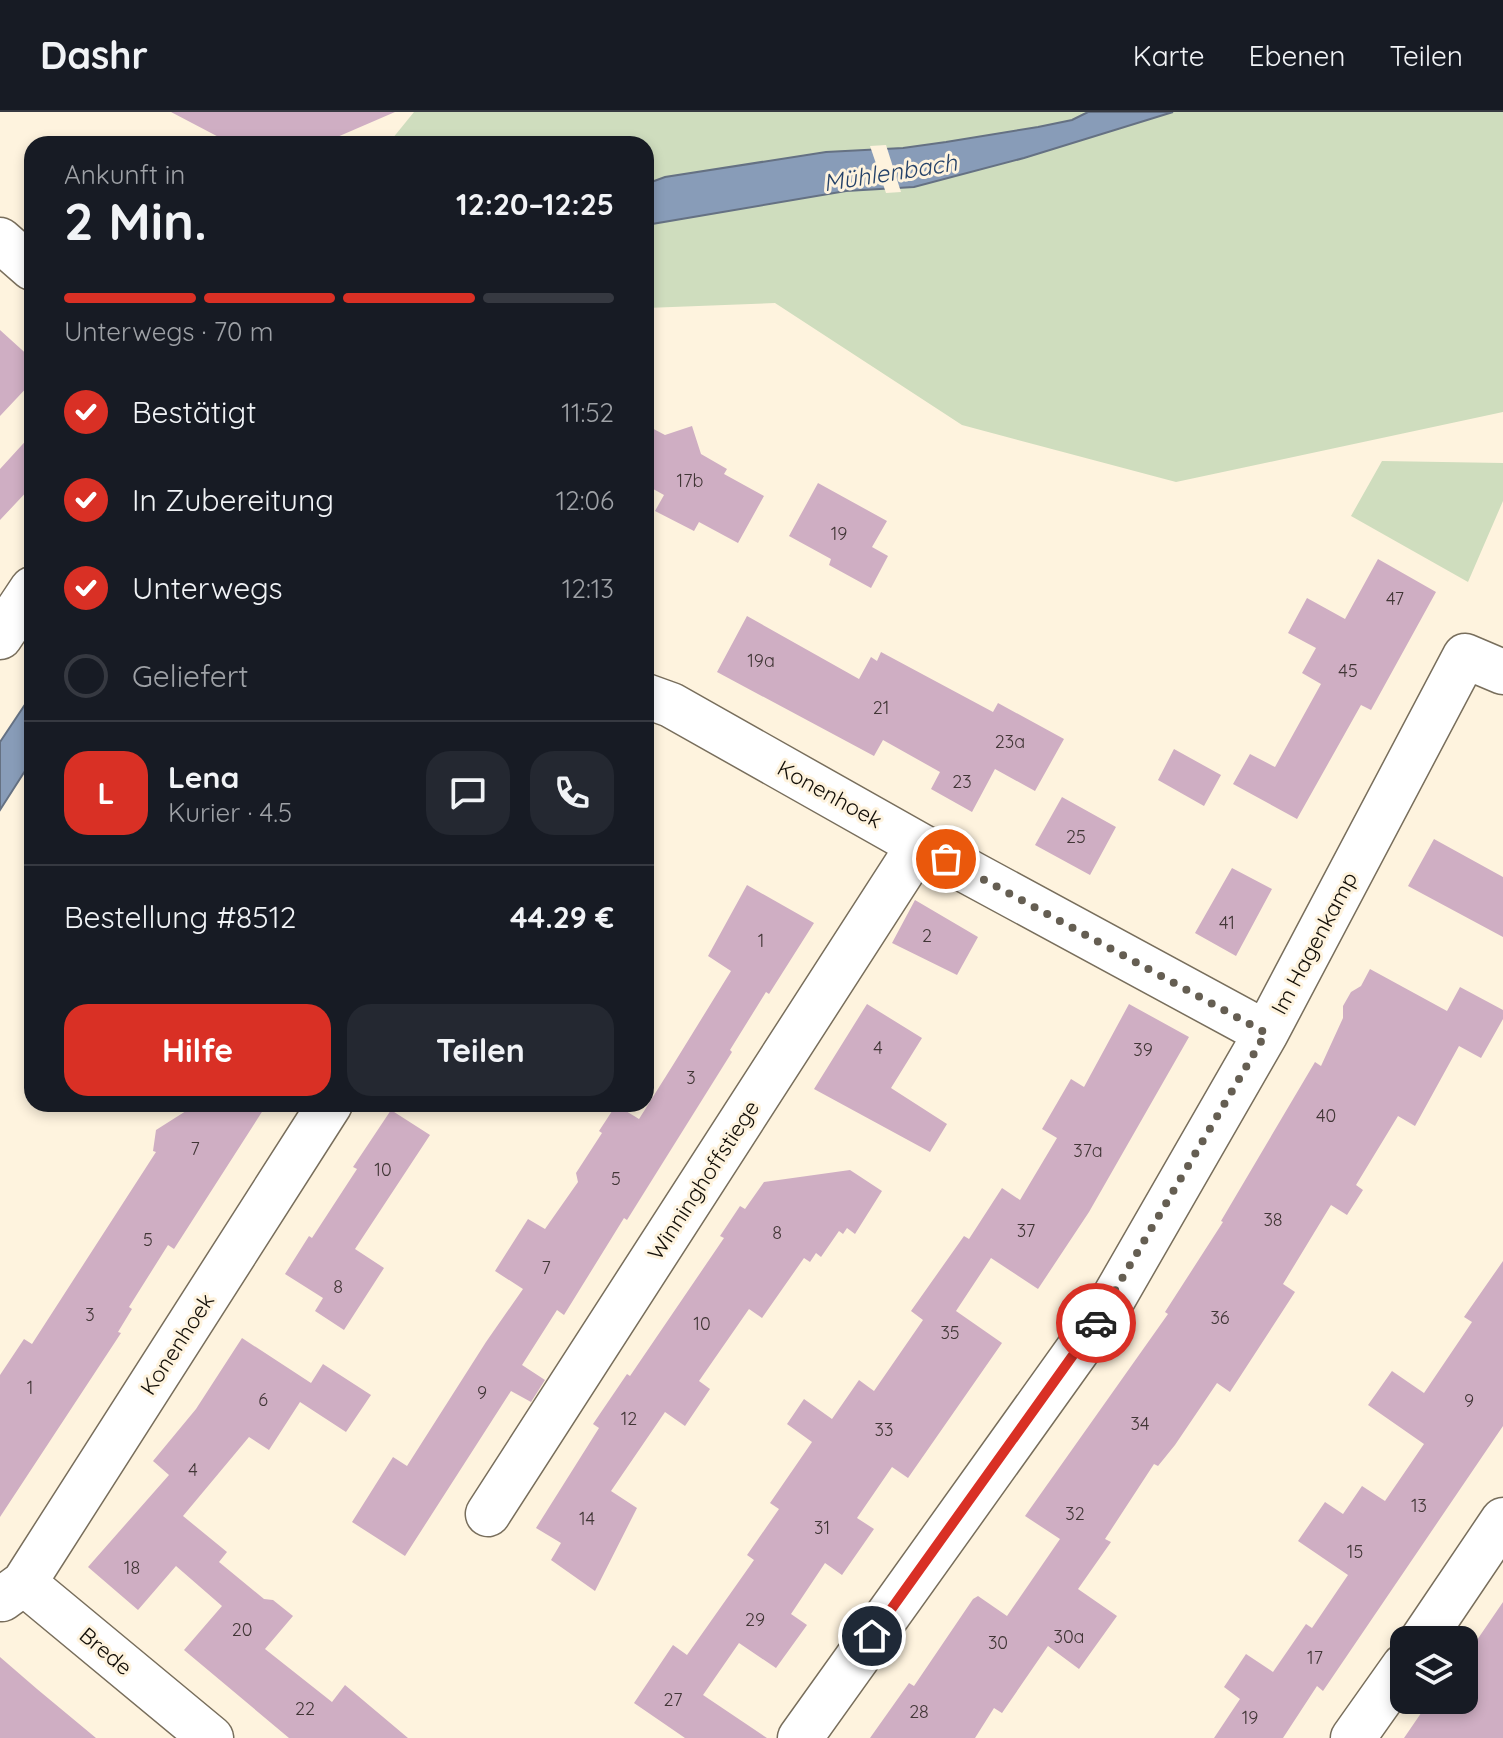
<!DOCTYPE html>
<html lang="de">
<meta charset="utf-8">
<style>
:root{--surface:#171b24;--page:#242831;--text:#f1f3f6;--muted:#9ea1a6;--line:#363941;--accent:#d93025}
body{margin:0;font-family:Quicksand,sans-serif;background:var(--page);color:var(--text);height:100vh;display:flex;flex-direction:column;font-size:30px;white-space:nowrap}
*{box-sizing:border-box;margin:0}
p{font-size:26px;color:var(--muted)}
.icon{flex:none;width:44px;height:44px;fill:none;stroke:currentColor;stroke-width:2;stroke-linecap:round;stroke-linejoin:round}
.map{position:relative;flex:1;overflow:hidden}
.details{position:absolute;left:24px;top:24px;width:630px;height:976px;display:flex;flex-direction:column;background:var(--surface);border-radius:24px;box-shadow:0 4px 12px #0003}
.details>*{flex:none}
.controls{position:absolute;left:1390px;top:1514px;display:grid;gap:16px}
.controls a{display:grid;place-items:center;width:88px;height:88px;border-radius:16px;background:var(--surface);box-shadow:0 4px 12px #0003;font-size:40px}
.pin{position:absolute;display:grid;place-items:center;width:68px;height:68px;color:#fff;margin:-34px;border:4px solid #fff;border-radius:50%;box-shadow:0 2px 8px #0007}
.courier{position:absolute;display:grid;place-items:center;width:80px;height:80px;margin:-40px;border:6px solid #d93025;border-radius:50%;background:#fff;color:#222;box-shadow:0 2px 10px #0007}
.headline em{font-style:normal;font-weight:800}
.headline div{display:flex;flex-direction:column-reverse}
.headline{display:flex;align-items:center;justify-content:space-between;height:136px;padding:0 40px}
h1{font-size:52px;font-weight:800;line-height:60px}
.bar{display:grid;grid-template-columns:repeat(4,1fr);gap:12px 8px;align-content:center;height:96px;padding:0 40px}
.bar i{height:10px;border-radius:6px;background:var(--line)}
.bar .on{background:var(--accent)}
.bar p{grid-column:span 4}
.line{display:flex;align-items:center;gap:20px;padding:0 40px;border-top:2px solid var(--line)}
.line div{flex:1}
.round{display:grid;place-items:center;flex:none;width:84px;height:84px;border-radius:24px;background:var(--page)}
ol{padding:0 40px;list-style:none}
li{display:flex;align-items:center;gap:24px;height:88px}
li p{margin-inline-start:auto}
li .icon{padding:8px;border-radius:50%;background:var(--accent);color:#fff;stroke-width:4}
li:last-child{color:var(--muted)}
li i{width:44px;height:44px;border:4px solid var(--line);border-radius:50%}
.button{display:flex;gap:16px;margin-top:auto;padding:16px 40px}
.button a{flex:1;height:92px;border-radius:24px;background:var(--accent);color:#fff;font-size:32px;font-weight:800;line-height:92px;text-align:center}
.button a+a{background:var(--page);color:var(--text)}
header{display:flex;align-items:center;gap:48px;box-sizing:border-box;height:112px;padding:0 40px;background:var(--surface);border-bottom:2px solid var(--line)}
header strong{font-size:38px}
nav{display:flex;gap:44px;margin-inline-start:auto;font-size:28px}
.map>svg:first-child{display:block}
.green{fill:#cfddbe}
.water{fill:#889cb8;stroke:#657183;stroke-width:2}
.pier{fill:#fef3de}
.building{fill:#cfaec3}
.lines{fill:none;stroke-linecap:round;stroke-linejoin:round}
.minor-casing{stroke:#786e5c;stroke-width:47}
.minor{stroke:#fff;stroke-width:44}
.done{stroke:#655e52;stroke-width:8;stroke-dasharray:0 14.4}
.route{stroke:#d93025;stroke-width:10}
.labels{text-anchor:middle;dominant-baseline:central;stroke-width:6;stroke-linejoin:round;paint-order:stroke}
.number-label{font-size:18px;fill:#413636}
.street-label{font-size:22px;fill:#120e07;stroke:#fef3de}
.water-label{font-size:24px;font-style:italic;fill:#254269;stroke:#fef3de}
</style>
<header>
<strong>Dashr</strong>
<nav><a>Karte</a><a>Ebenen</a><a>Teilen</a></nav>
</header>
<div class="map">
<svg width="1503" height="1626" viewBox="0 0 1503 1626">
<rect width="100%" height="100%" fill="#fef3de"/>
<path class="green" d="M 414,0 L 1088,0 L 1072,8 L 1038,15 L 946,30 L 903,36 L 826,40 L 665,65 L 646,72 L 646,32 L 388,32 Z
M 1173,0 L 1503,0 L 1503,300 L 1176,370 L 962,313 L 775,191 L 646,196 L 646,113 L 846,79 L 914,75 L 1024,46 Z
M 1382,349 L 1503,351 L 1503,389 L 1468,470 L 1351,404 Z"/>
<path class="water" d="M 1088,0 L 1173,0 L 1024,46 L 914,75 L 846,79 L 646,113 L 646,72 L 665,65 L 826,40 L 903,36 L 946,30 L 1038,15 L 1072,8 Z
M 32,582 L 32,648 L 0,698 L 0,630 Z"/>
<path class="pier" d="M 886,33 L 901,80 L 886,81 L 870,34 Z"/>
<path class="building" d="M 171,0 L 395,0 L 321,32 L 232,32 Z
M 0,218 L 32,247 L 32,270 L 0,304 Z
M 646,313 L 665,323 L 692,314 L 701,342 L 727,357 L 724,362 L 764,384 L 738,431 L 699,410 L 694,419 L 655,399 L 664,383 L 646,373 Z
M 32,322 L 32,374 L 0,408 L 0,357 Z
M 818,371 L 887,409 L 872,435 L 888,444 L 871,476 L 829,453 L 831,447 L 789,424 Z
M 1378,447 L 1436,480 L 1371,598 L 1361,593 L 1297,707 L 1233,672 L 1250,642 L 1275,655 L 1321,572 L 1302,561 L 1316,536 L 1288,521 L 1307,486 L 1345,507 Z
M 747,504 L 859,567 L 871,545 L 877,549 L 881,540 L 993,600 L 998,591 L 1064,627 L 1035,679 L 995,657 L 972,700 L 931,677 L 940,660 L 883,628 L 874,644 L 717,560 Z
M 1174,637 L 1221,663 L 1204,694 L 1158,668 Z
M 1062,685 L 1116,715 L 1090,763 L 1035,733 Z
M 1434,727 L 1503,765 L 1503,825 L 1408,774 Z
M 1232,756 L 1272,777 L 1236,844 L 1195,821 Z
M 747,773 L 814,811 L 769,882 L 766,880 L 730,938 L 732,940 L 627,1108 L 624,1106 L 564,1203 L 557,1198 L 522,1253 L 545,1268 L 531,1290 L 511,1279 L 405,1444 L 352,1410 L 393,1345 L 407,1354 L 486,1230 L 523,1177 L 495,1159 L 528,1107 L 545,1117 L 578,1070 L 576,1061 L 602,1021 L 599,1019 L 616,993 L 639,1007 L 673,953 L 731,859 L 708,844 Z
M 915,788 L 978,825 L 957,863 L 892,831 Z
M 1370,857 L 1447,899 L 1460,875 L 1503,898 L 1503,907 L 1481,946 L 1459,934 L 1415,1014 L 1398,1004 L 1356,1073 L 1363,1078 L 1347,1103 L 1331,1093 L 1283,1172 L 1295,1180 L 1230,1280 L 1217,1271 L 1175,1333 L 1158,1354 L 1154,1352 L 1105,1427 L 1111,1430 L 1078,1477 L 1117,1504 L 1079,1557 L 1048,1534 L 1002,1601 L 994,1596 L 975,1626 L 870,1626 L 909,1571 L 914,1574 L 973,1487 L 978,1484 L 1007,1504 L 1060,1427 L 1025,1404 L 1168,1202 L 1165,1200 L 1223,1110 L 1221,1109 L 1315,950 L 1321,954 L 1343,906 L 1343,894 L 1351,880 L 1361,874 Z
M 867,892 L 922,926 L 891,976 L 947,1012 L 930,1040 L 814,977 Z
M 1129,892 L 1189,925 L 1089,1100 L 1038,1177 L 991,1146 L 956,1199 L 1002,1231 L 908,1366 L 892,1355 L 857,1406 L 874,1417 L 842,1463 L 825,1451 L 791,1502 L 807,1513 L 776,1556 L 739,1531 L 703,1583 L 767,1626 L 685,1626 L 634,1591 L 673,1533 L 687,1543 L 754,1448 L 747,1443 L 779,1397 L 770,1391 L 812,1330 L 787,1312 L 804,1287 L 832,1307 L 859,1268 L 874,1279 L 923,1208 L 911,1199 L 964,1124 L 969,1127 L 1002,1076 L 1020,1088 L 1057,1026 L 1042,1017 L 1071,967 L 1084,975 Z
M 197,992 L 267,992 L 174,1137 L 168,1133 L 129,1195 L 132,1197 L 118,1220 L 121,1221 L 0,1405 L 0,1263 L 24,1227 L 32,1232 L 156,1040 L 153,1039 L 156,1018 Z
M 391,998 L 430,1023 L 355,1137 L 384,1156 L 344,1218 L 315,1199 L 323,1186 L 285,1162 L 309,1124 L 312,1126 L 357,1057 L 353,1055 Z
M 850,1058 L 882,1079 L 855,1122 L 847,1116 L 843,1122 L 839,1119 L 821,1145 L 816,1141 L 810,1150 L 804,1146 L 762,1206 L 749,1197 L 699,1269 L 710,1277 L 685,1314 L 665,1300 L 611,1379 L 637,1396 L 595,1479 L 551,1448 L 561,1431 L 536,1416 L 599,1316 L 593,1312 L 627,1262 L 630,1264 L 724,1126 L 720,1124 L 740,1094 L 745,1097 L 764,1070 Z
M 1503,1149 L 1503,1314 L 1323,1579 L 1317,1574 L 1283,1626 L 1214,1626 L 1240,1587 L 1224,1575 L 1246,1542 L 1273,1560 L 1306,1512 L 1312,1516 L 1348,1463 L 1298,1429 L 1325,1390 L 1343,1402 L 1362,1374 L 1385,1389 L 1424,1332 L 1368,1293 L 1392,1259 L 1424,1281 L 1472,1210 L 1464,1205 Z
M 242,1226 L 311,1271 L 323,1252 L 371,1283 L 346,1320 L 300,1290 L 269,1338 L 249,1325 L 183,1404 L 227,1440 L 219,1450 L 264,1487 L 273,1488 L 293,1504 L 265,1537 L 332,1590 L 345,1573 L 408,1626 L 289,1626 L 184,1538 L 222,1494 L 176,1454 L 138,1498 L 88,1455 L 169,1363 L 153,1349 L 196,1297 Z
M 1503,1490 L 1503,1626 L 1404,1626 L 1430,1588 L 1464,1588 L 1464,1547 Z
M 0,1545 L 37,1577 L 96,1626 L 0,1626 Z"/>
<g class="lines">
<g class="minor-casing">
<path id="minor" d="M 0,128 L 32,156
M 0,525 L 32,477
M 646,584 L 671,593 L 919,733 L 1266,921
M 488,1402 L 919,733
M 24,1471 L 330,992
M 2,1487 L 24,1471 L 211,1626
M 1422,1528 L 1503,1408
M 800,1626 L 1109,1194 L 1266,921 L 1465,544 L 1503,560
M 1353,1626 L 1404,1554"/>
</g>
<use href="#minor" class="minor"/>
</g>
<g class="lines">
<path class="done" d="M 946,747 L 1266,921 L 1096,1211"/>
<path class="route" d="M 872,1524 L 1096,1211"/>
</g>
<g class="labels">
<g class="number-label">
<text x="690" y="368">17b</text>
<text x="839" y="421">19</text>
<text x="1395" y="486">47</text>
<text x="761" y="548">19a</text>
<text x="1348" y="558">45</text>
<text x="881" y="595">21</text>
<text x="1010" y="629">23a</text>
<text x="962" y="669">23</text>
<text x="1076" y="724">25</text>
<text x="1227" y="810">41</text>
<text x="927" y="823">2</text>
<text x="761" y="828">1</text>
<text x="878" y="935">4</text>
<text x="1143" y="937">39</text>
<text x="691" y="965">3</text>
<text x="1326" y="1003">40</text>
<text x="195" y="1036">7</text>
<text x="1088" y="1038">37a</text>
<text x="383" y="1057">10</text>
<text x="616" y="1066">5</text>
<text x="1273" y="1107">38</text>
<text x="1026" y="1118">37</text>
<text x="777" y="1120">8</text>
<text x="148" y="1127">5</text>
<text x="546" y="1155">7</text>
<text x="338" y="1174">8</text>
<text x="90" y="1202">3</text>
<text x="1220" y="1205">36</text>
<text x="702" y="1211">10</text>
<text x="950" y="1220">35</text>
<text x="30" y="1275">1</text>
<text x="482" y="1280">9</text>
<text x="263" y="1287">6</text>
<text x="1469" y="1288">9</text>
<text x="629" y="1306">12</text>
<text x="1140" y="1311">34</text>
<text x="884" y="1317">33</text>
<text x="193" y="1357">4</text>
<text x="1419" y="1393">13</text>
<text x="1075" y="1401">32</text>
<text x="587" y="1406">14</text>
<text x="822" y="1415">31</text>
<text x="1355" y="1439">15</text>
<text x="132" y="1455">18</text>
<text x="755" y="1507">29</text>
<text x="242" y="1517">20</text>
<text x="1069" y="1524">30a</text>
<text x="998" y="1530">30</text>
<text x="1315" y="1545">17</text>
<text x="673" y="1587">27</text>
<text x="305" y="1596">22</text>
<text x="919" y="1599">28</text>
<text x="1250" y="1605">19</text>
</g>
<g class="street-label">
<text transform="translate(830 682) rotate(29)">Konenhoek</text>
<text transform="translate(1314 831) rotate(-62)">Im Hagenkamp</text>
<text transform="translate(703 1068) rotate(-57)">Winninghoffstiege</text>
<text transform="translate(177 1232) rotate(-57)">Konenhoek</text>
<text transform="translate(106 1539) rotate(40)">Brede</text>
</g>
<g class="water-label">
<text transform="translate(890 60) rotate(-9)">Mühlenbach</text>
</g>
</g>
</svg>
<div class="controls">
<a><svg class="icon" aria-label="layers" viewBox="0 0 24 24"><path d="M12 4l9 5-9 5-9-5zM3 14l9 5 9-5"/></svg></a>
</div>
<div class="pin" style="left:946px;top:747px;background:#ea580c"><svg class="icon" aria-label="bag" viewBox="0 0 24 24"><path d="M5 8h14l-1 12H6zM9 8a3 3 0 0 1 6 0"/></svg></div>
<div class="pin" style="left:872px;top:1524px;background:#1f2937"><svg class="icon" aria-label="home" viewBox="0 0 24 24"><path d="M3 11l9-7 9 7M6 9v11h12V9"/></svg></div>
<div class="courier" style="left:1096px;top:1211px"><svg class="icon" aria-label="car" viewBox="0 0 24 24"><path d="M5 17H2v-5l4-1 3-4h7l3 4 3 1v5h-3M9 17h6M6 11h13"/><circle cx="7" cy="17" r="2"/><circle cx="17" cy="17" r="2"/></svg></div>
<section class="details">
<div class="headline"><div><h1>2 Min.</h1><p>Ankunft in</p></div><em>12:20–12:25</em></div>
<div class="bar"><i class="on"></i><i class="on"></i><i class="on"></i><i></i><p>Unterwegs · 70 m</p></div>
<ol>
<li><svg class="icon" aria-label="check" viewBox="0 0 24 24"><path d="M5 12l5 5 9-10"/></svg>Bestätigt<p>11:52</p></li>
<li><svg class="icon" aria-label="check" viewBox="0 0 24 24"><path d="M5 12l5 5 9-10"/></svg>In Zubereitung<p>12:06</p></li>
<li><svg class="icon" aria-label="check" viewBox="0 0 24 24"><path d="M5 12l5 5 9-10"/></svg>Unterwegs<p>12:13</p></li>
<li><i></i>Geliefert</li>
</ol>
<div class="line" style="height:144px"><b class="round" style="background:var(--accent);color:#fff">L</b><div><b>Lena</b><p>Kurier · 4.5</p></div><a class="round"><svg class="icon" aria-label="chat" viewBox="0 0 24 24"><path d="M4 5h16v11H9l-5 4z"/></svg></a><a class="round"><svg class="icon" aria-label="phone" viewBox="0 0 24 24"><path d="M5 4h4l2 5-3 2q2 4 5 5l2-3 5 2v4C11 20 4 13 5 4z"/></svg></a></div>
<div class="line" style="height:104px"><div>Bestellung #8512</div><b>44.29 €</b></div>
<div class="button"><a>Hilfe</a><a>Teilen</a></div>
</section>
</div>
